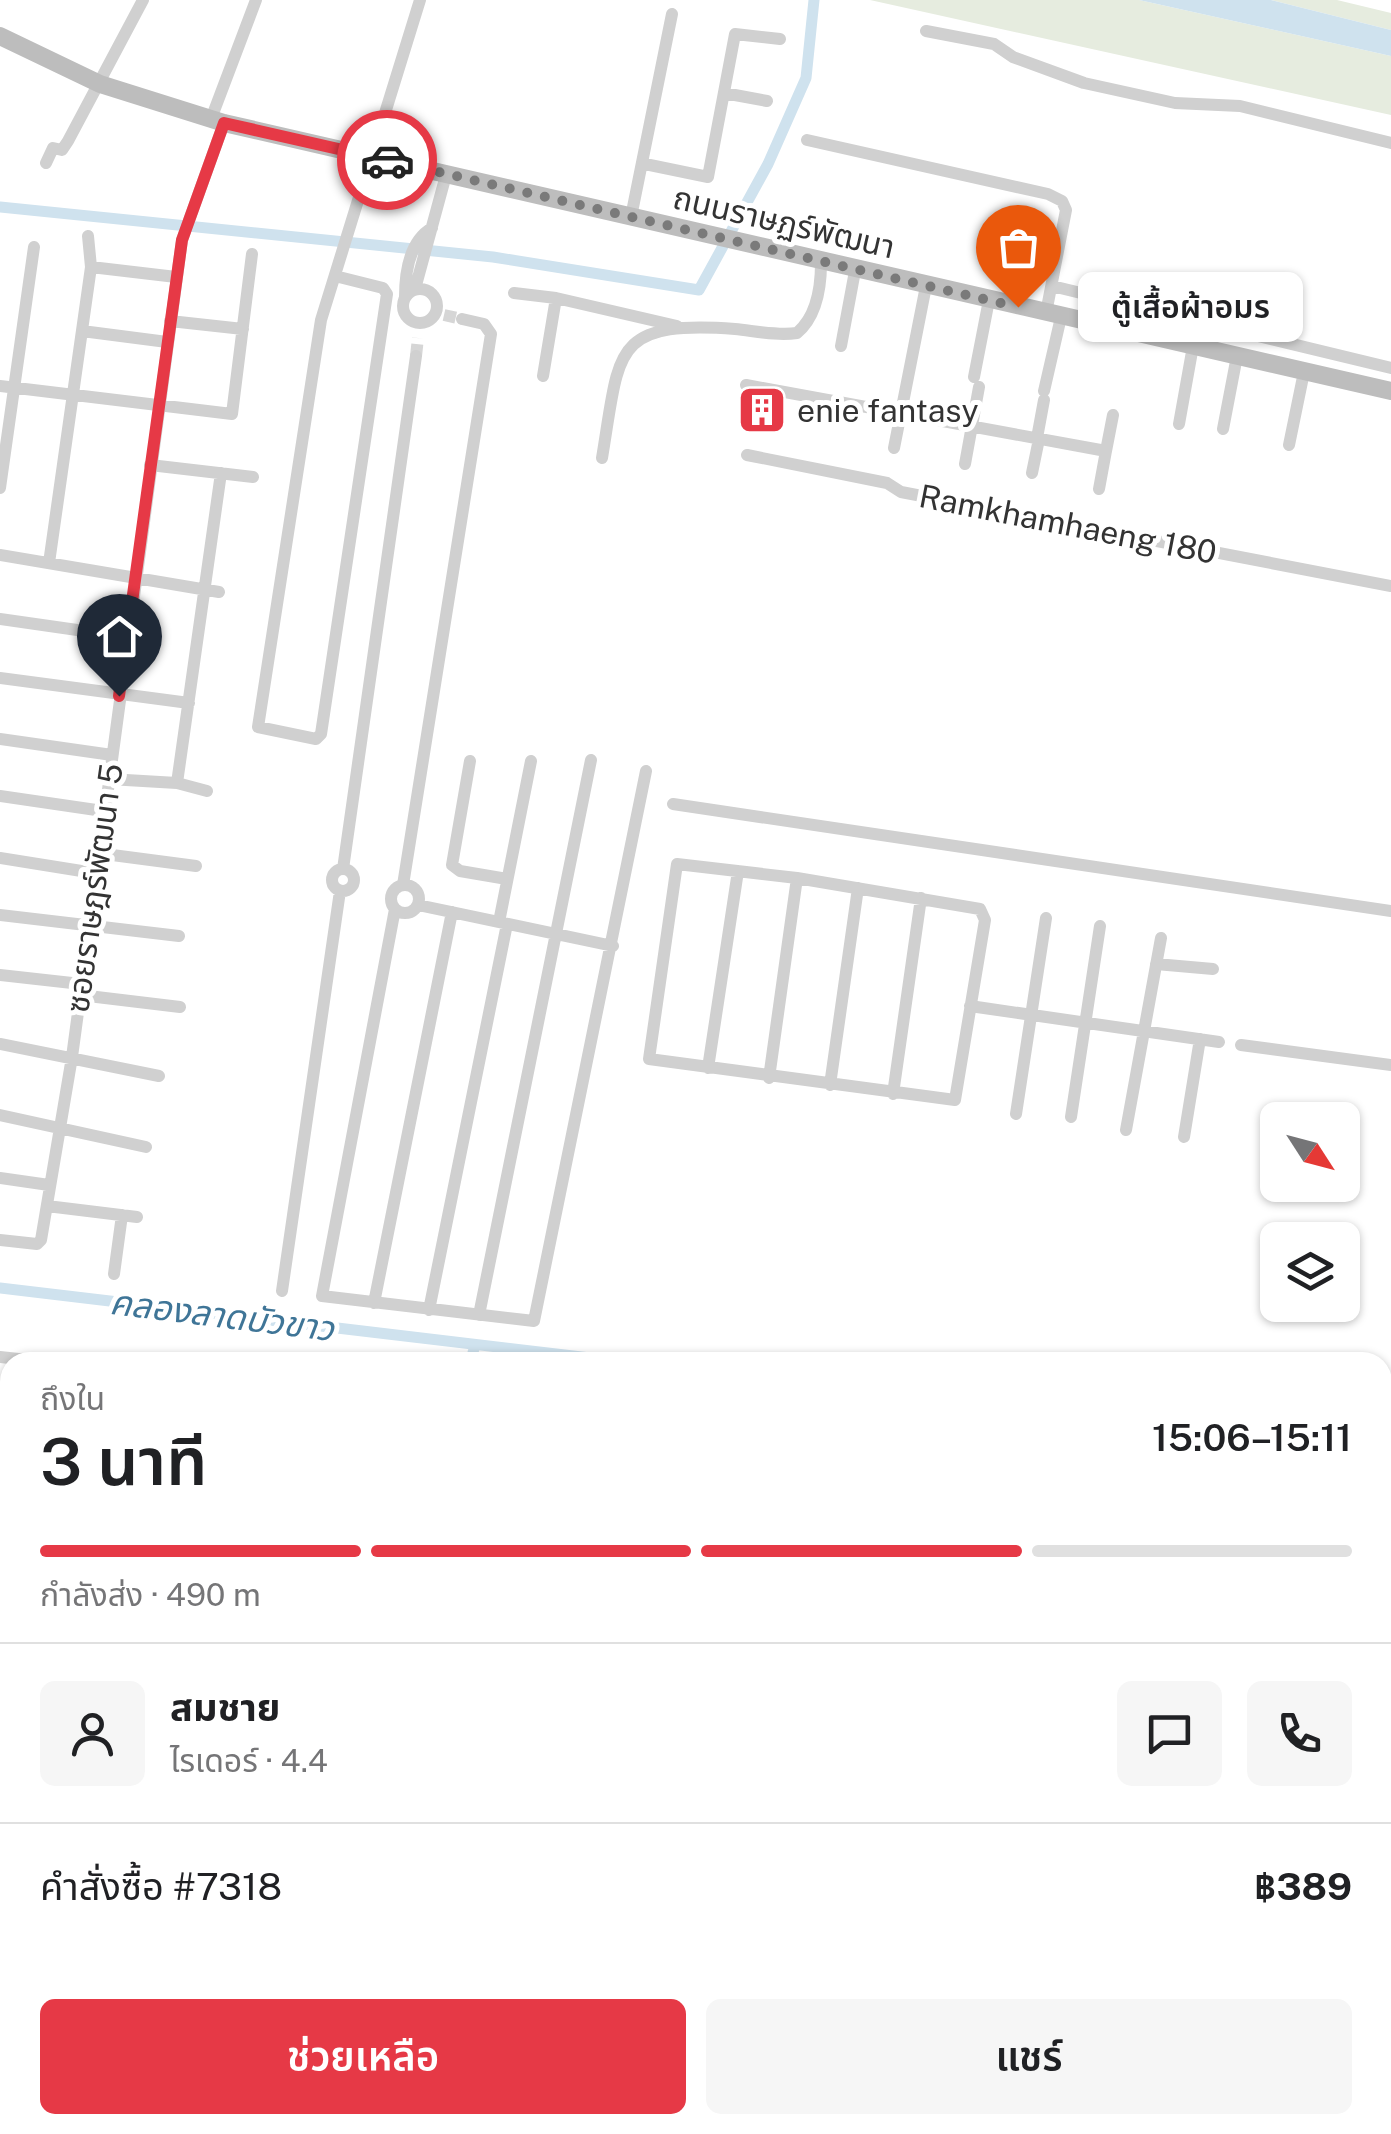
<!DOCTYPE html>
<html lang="th">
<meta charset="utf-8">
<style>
:root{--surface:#fff;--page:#f6f6f6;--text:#202124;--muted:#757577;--line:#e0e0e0;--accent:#e63946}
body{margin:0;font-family:"Public Sans","Noto Sans Thai",sans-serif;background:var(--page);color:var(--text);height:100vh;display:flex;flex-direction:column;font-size:38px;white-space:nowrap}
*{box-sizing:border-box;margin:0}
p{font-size:32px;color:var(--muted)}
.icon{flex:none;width:55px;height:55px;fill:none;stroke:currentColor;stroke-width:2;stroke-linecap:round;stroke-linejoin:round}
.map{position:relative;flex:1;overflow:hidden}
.sheet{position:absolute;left:0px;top:1352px;width:1392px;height:782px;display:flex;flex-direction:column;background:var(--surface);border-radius:30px 30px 0 0;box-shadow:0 2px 8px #0004}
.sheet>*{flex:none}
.needle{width:65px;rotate:126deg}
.controls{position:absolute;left:1260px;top:1102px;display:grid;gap:20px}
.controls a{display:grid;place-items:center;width:100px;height:100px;border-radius:15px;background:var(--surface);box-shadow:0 2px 8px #0004;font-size:50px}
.pin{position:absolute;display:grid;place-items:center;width:85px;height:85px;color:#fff;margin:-102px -42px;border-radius:50% 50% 50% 0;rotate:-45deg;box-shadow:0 0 10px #0007}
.pin .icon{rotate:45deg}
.courier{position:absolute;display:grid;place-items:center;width:100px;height:100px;margin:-50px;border:8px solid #e63946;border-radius:50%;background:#fff;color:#222;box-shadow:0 2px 12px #0007}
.bubble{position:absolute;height:70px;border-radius:15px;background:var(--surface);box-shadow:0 2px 8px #0004;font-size:32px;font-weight:600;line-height:70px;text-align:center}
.overview em{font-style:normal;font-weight:600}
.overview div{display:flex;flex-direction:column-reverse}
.overview{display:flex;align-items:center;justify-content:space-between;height:170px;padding:0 40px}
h1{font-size:65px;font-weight:600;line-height:75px}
.bar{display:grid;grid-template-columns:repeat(4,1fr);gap:15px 10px;align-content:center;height:120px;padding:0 40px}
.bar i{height:12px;border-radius:8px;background:var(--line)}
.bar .selected{background:var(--accent)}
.bar p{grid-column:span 4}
.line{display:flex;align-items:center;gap:25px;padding:0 40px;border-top:2px solid var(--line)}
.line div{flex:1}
.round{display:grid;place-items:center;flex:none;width:105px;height:105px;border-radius:15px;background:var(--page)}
.action{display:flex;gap:20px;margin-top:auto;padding:20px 40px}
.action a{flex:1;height:115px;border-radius:15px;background:var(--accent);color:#fff;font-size:40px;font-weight:600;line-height:115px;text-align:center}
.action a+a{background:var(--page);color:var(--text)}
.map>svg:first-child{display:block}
.green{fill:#e6ecdf}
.water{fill:#cfe2ee}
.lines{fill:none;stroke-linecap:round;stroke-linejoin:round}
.canal{stroke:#cfe2ee;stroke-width:11}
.street-tunnel{stroke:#d6d6d6;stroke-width:12;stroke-dasharray:12 6;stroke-linecap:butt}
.street{stroke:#d0d0d0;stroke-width:12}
.secondary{stroke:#bdbdbd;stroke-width:18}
.done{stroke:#7a7a7a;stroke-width:10;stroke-dasharray:0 18}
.route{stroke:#e63946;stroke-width:12}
.labels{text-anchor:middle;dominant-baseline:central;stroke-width:10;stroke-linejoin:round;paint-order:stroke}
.street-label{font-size:32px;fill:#333;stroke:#fff}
.poi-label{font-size:32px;fill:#333;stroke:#fff;text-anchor:start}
.water-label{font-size:35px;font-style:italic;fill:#3f7597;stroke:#fff}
</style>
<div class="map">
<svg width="1391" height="2134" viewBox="0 0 1391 2134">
<rect width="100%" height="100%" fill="#fff"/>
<path class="green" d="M 870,0 L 1139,0 L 1391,56 L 1391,115 Z
M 1271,0 L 1337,0 L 1391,13 L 1391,30 Z"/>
<path class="water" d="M 1139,0 L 1271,0 L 1391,30 L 1391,56 Z"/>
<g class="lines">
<path class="canal" d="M 0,207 L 493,257 L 699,290 L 768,164 L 806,78 L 814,0
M 0,1288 L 624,1362
M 471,1362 L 474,1348
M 1382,1451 L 1391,1452
M 0,1570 L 10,1569
M 570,2125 L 574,2134"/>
<path class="street-tunnel" d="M 444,315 L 462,319
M 416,356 L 418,338"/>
<path class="street" d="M 926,31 L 994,44 L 1013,57 L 1084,83 L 1175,103 L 1240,106 L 1391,143
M 724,93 L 767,101
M 211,119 L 256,0
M 807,140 L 1048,194 L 1062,201 L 1066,210 L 1046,313
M 46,163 L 53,148 L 62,150 L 68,141 L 143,0
M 645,164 L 708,177 L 735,34 L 780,39
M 631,217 L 672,14
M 91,267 L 176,277
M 335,276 L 383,288 L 387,294 L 321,734 L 316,739 L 258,727 L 321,320 L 420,0
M 1052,286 L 1391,368
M 415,289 L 446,175
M403 306a17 17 0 1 1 34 0a17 17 0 1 1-34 0Z
M 514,293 L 556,298
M 405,297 C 405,272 410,241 432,228
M 170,321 L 243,329
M 82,331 L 167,342
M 841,346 L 855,271
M 543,376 L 556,298 L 677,326
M 974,377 L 989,300
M 746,385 L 1106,451 L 1099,489
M 0,386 L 232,414 L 252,254
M 1044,391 L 1061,317
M 1179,424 L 1193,346
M 1223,429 L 1237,356
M 1037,438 L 1044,400
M 1289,445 L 1304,372
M 894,448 L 926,286
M 1106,451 L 1113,415
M 747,455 L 887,483 L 901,492 L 1391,586
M 602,458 C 620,351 611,320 735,329 C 755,331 777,336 797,333 C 817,316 821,288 821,263
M 965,464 L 979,387
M 150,465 L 253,477
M 1032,473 L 1039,439
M 0,488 L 34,247
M 0,555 L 219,592
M 49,563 L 91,267 L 88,236
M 0,619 L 126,637
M 0,678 L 189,703
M 0,739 L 112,755
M 470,761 L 452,865 L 460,871 L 507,879
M 109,779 L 177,783 L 207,791
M 177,783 L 221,473
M 0,796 L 103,811
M 673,804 L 1391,911
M 97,853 L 196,866
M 0,858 L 94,873
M 677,864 L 797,878 L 980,909 L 985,920 L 955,1100 L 649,1059 Z
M 343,869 L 416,356
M332 880a11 11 0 1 1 22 0a11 11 0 1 1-22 0Z
M 403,885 L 491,334 L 484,324 L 462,319
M391 899a14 14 0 1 1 28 0a14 14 0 1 1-28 0Z
M 418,905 L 613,946
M 395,909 L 322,1296 L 534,1321 L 646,771
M 0,915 L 179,936
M 499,922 L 531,761
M 1156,964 L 1213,969
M 0,975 L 81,984
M 80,995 L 180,1007
M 970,1006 L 1219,1042
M 0,1044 L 159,1076
M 1241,1045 L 1391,1065
M 708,1068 L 738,871
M 769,1078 L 797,878
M 830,1085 L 858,888
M 893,1094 L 921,898
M 1016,1114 L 1046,918
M 0,1115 L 146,1147
M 1071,1117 L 1100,926
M 1126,1130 L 1161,938
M 1184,1137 L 1200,1039
M 0,1178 L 49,1185
M 47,1206 L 137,1217
M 0,1240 L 37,1244 L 41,1240 L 72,1057 L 182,240 L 224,123
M 114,1274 L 122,1215
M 282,1291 L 340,891
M 374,1303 L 452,912
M 429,1310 L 507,924
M 479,1315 L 591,760
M 0,1357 L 46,1362
M 1382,1385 L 1391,1387
M 0,1526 L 10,1525
M 1382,1784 L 1391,1785
M 0,1886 L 10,1890
M 525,2125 L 529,2134
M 1075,2125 L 1133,2134
M 22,2134 L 24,2125
M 85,2134 L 86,2125
M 146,2134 L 148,2125
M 208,2134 L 209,2125
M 269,2134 L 271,2125
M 328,2134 L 329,2125
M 393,2134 L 394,2125
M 447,2134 L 448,2125
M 504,2134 L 505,2125
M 674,2134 L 675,2125
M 750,2134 L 751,2125
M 826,2134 L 828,2125
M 902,2134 L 903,2125
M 978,2134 L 979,2125
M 1251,2134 L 1252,2125"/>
<path class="secondary" d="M 0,36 L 100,84 L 224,123 L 1391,391"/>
</g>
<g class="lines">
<path class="done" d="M 387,160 L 1018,307"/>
<path class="route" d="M 119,696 L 182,240 L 224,123 L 387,160"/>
</g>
<defs>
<g id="building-square" transform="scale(2.5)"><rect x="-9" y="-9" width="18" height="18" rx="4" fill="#e63946" stroke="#fff"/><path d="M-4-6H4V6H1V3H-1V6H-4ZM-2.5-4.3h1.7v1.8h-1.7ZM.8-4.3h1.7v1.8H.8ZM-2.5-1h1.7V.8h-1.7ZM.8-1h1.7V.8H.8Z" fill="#fff"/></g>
</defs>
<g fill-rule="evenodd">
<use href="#building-square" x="762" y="410"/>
</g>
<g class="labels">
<g class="street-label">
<text transform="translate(784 222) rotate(13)">ถนนราษฏร์พัฒนา</text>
<text transform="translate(1068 524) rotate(11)">Ramkhamhaeng 180</text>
<text transform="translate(94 888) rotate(-82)">ซอยราษฎร์พัฒนา 5</text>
</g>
<g class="poi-label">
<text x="797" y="410">enie fantasy</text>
</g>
<g class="water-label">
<text transform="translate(222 1315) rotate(7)">คลองลาดบัวขาว</text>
</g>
</g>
</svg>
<div class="controls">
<a><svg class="needle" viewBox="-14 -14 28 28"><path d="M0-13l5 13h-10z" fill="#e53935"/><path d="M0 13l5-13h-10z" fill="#757577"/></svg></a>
<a><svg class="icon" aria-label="layers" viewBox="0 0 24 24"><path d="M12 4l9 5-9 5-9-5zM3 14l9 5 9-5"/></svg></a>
</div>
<div class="pin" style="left:1018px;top:307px;background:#ea580c"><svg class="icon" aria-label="bag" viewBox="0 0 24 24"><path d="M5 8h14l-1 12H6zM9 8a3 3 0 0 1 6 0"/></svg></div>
<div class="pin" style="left:119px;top:696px;background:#1f2937"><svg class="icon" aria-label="home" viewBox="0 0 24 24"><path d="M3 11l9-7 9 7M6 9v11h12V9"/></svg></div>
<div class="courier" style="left:387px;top:160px"><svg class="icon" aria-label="car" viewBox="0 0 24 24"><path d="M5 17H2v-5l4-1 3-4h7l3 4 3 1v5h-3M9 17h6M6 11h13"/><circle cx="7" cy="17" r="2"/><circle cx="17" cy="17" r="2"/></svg></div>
<div class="bubble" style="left:1078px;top:272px;width:225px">ตู้เสื้อผ้าอมร</div>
<section class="sheet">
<div class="overview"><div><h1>3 นาที</h1><p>ถึงใน</p></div><em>15:06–15:11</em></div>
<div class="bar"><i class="selected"></i><i class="selected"></i><i class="selected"></i><i></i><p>กำลังส่ง · 490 m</p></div>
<div class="line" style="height:180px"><a class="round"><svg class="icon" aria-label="person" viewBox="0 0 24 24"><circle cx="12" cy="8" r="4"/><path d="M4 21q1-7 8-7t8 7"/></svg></a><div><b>สมชาย</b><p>ไรเดอร์ · 4.4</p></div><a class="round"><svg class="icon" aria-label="chat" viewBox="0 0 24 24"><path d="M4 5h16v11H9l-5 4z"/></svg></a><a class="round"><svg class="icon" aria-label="phone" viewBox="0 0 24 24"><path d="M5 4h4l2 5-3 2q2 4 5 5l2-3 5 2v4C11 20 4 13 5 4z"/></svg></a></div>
<div class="line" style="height:130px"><div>คำสั่งซื้อ #7318</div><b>฿389</b></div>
<div class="action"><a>ช่วยเหลือ</a><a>แชร์</a></div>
</section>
</div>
